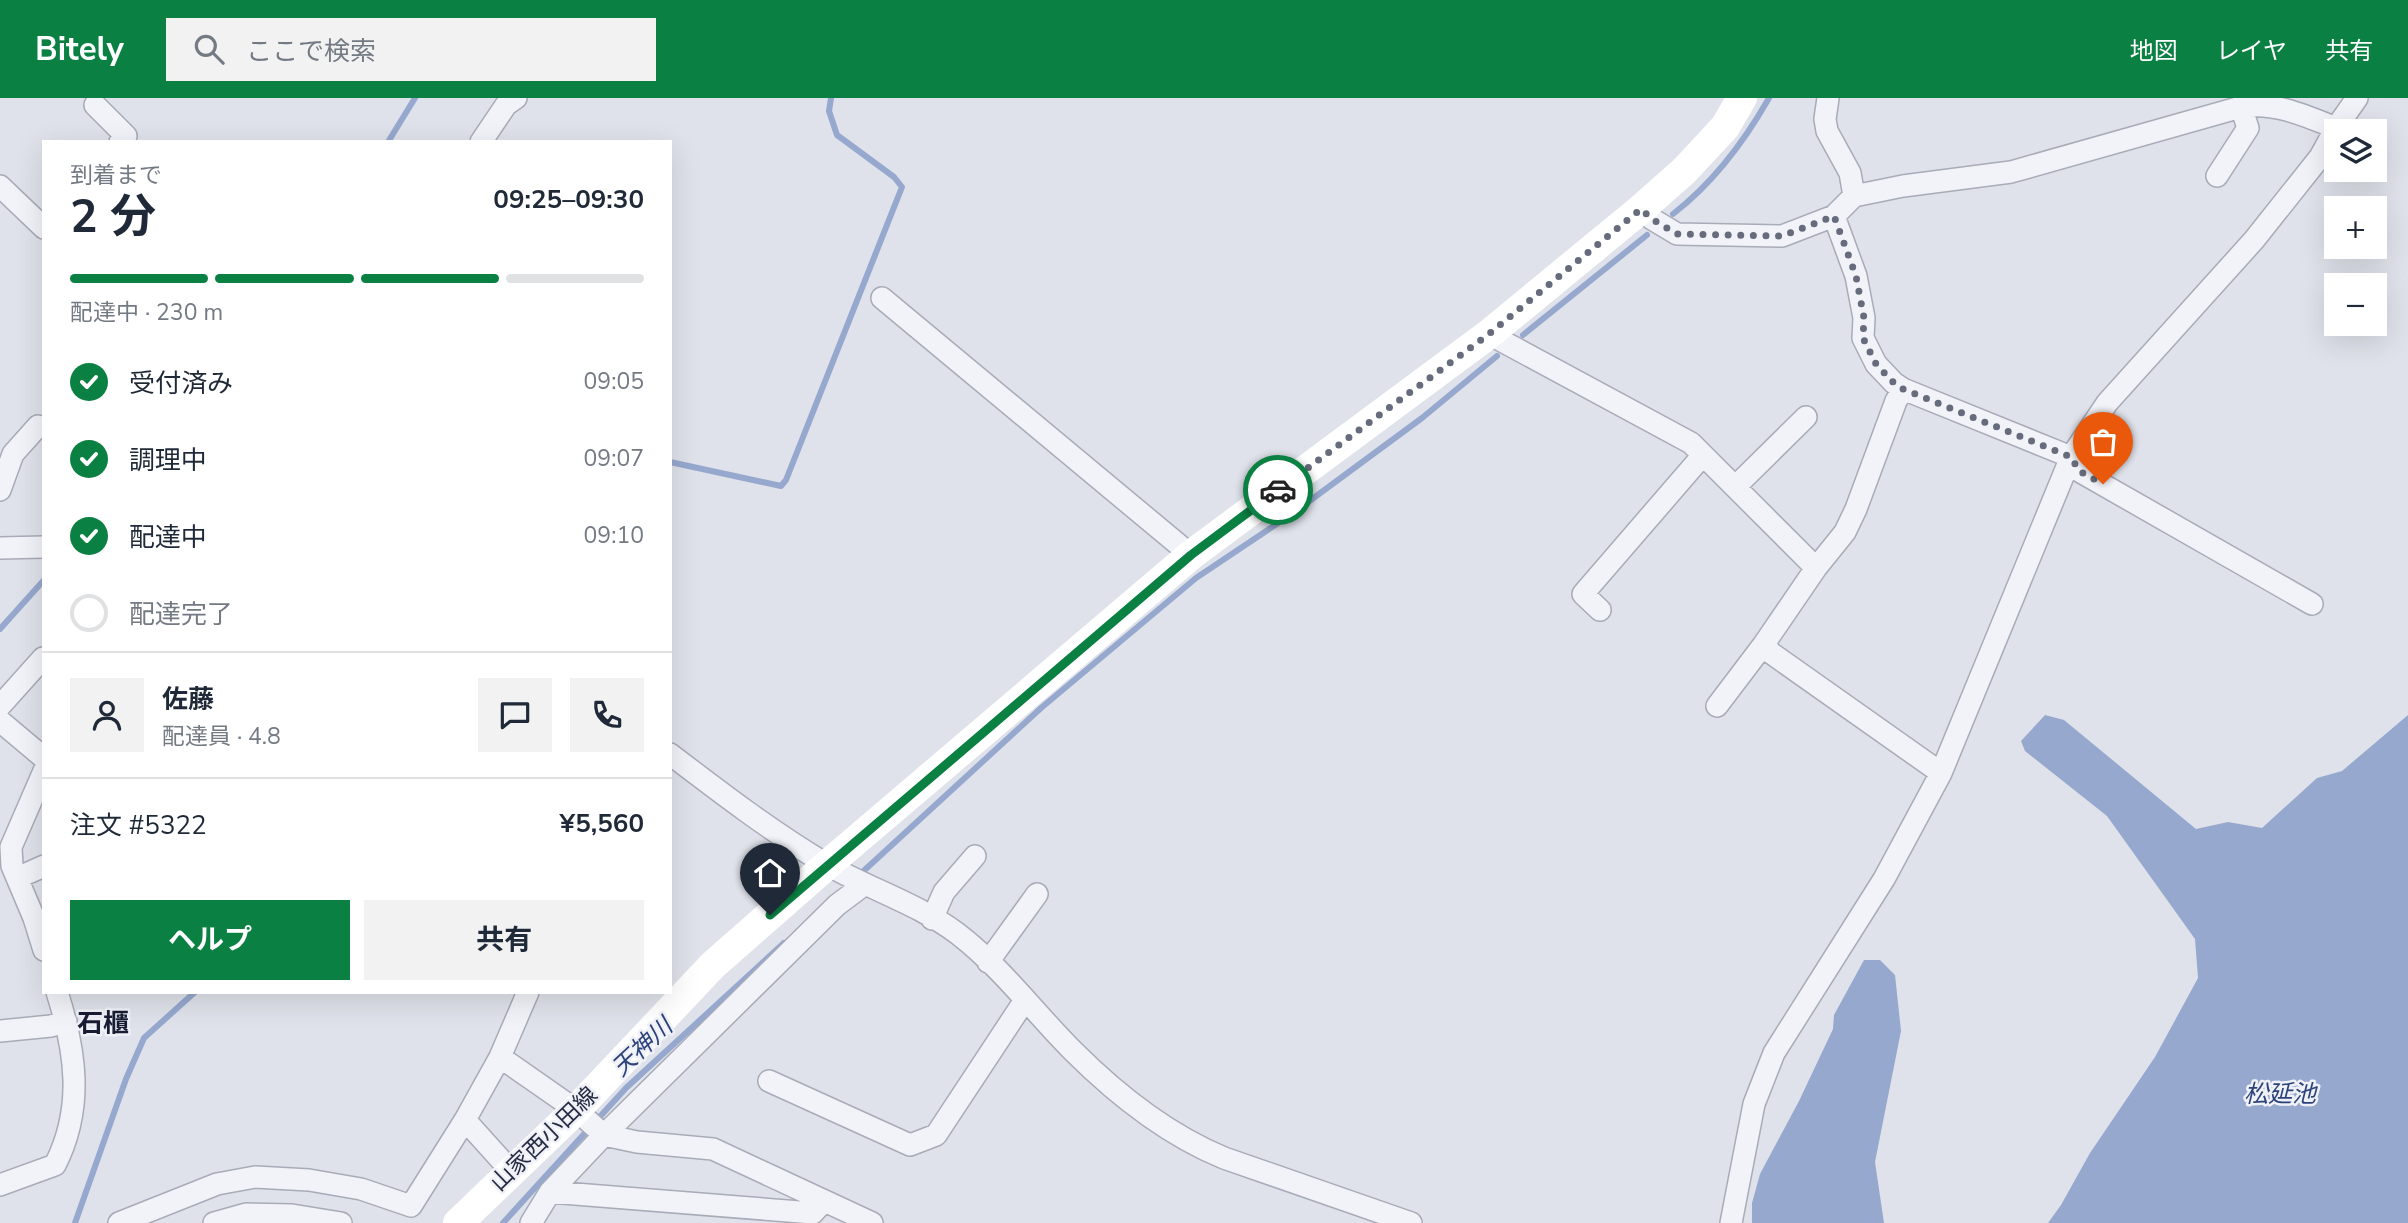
<!DOCTYPE html>
<html lang="ja">
<meta charset="utf-8">
<style>
:root{--surface:#fff;--page:#f2f2f3;--text:#1f2937;--muted:#747a83;--line:#e0e1e3;--accent:#0b8043}
body{margin:0;font-family:"Nunito Sans","Noto Sans JP",sans-serif;background:var(--page);color:var(--text);height:100vh;display:flex;flex-direction:column;font-size:26px;white-space:nowrap}
*{box-sizing:border-box;margin:0}
p{font-size:23px;color:var(--muted)}
.icon{flex:none;width:38px;height:38px;fill:none;stroke:currentColor;stroke-width:2;stroke-linecap:round;stroke-linejoin:round}
.map{position:relative;flex:1;overflow:hidden}
.details{position:absolute;left:42px;top:42px;width:630px;height:854px;display:flex;flex-direction:column;background:var(--surface);border-radius:0px;box-shadow:0 7px 28px #0002}
.details>*{flex:none}
.controls{position:absolute;left:2324px;top:21px;display:grid;gap:14px}
.controls a{display:grid;place-items:center;width:63px;height:63px;border-radius:0px;background:var(--surface);box-shadow:0 7px 28px #0002;font-size:35px}
.pin{position:absolute;display:grid;place-items:center;width:60px;height:60px;color:#fff;margin:-72px -30px;border-radius:50% 50% 50% 0;rotate:-45deg;box-shadow:0 0 7px #0007}
.pin .icon{rotate:45deg}
.courier{position:absolute;display:grid;place-items:center;width:70px;height:70px;margin:-35px;border:5px solid #0b8043;border-radius:50%;background:#fff;color:#222;box-shadow:0 2px 9px #0007}
.summary em{font-style:normal;font-weight:700}
.summary div{display:flex;flex-direction:column-reverse}
.summary{display:flex;align-items:center;justify-content:space-between;height:119px;padding:0 28px}
h1{font-size:46px;font-weight:700;line-height:52px}
.bar{display:grid;grid-template-columns:repeat(4,1fr);gap:10px 7px;align-content:center;height:84px;padding:0 28px}
.bar i{height:9px;border-radius:5px;background:var(--line)}
.bar .on{background:var(--accent)}
.bar p{grid-column:span 4}
.line{display:flex;align-items:center;gap:18px;padding:0 28px;border-top:2px solid var(--line)}
.line div{flex:1}
.round{display:grid;place-items:center;flex:none;width:74px;height:74px;border-radius:0px;background:var(--page)}
ol{padding:0 28px;list-style:none}
li{display:flex;align-items:center;gap:21px;height:77px}
li p{margin-inline-start:auto}
li .icon{padding:7px;border-radius:50%;background:var(--accent);color:#fff;stroke-width:4}
li:last-child{color:var(--muted)}
li i{width:38px;height:38px;border:4px solid var(--line);border-radius:50%}
.button{display:flex;gap:14px;margin-top:auto;padding:14px 28px}
.button a{flex:1;height:80px;border-radius:0px;background:var(--accent);color:#fff;font-size:28px;font-weight:700;line-height:80px;text-align:center}
.button a+a{background:var(--page);color:var(--text)}
header{display:flex;align-items:center;gap:42px;box-sizing:border-box;height:98px;padding:0 35px;background:var(--accent);color:#fff}
header strong{font-size:33px}
nav{display:flex;gap:38px;margin-inline-start:auto;font-size:24px}
.search{width:490px;height:63px;background:var(--page);display:flex;align-items:center;gap:18px;box-sizing:border-box;padding:0 24px;border-radius:0px;color:var(--muted);font-size:26px}
.map>svg:first-child{display:block}
.water{fill:#96a8ce}
.lines{fill:none;stroke-linecap:round;stroke-linejoin:round}
.stream{stroke:#96a8ce;stroke-width:6}
.minor-casing{stroke:#a8abb8;stroke-width:24}
.minor{stroke:#f2f3f8;stroke-width:21}
.secondary{stroke:#fff;stroke-width:30}
.done{stroke:#676c7d;stroke-width:7;stroke-dasharray:0 12.6}
.route{stroke:#0b8043;stroke-width:9}
.labels{text-anchor:middle;dominant-baseline:central;stroke-width:5;stroke-linejoin:round;paint-order:stroke}
.street-label{font-size:23px;fill:#262c43;stroke:#eff1f7}
.water-label{font-size:24px;font-style:italic;fill:#2c427b;stroke:#eff1f7}
.quarter-label{font-size:26px;font-weight:bold;fill:#181d34;stroke:#eff1f7}
</style>
<header>
<strong>Bitely</strong>
<div class="search"><svg class="icon" aria-label="search" viewBox="0 0 24 24"><circle cx="10" cy="10" r="6"/><path d="M15 15l6 6"/></svg>ここで検索</div>
<nav><a>地図</a><a>レイヤ</a><a>共有</a></nav>
</header>
<div class="map">
<svg width="2408" height="1125" viewBox="0 0 2408 1125">
<rect width="100%" height="100%" fill="#dfe2ea"/>
<path class="water" d="M 2045,617 L 2064,622 L 2196,731 L 2228,724 L 2262,730 L 2317,680 L 2342,673 L 2408,617 L 2408,1125 L 2048,1125 L 2061,1107 L 2090,1055 L 2155,959 L 2198,880 L 2195,841 L 2107,718 L 2025,653 L 2021,643 Z
M 1864,862 L 1880,862 L 1895,877 L 1901,933 L 1875,1064 L 1884,1125 L 1752,1125 L 1752,1105 L 1760,1076 L 1799,1003 L 1833,931 L 1834,917 Z"/>
<g class="lines">
<path class="stream" d="M 388,44 L 415,0
M 1673,116 C 1713,85 1744,44 1769,0
M 1523,237 L 1647,137
M 670,364 L 781,388 L 786,382 L 902,89 L 894,79 L 837,37 L 829,13 L 831,0
M 0,531 L 44,482
M 857,779 L 1041,610 L 1196,480 L 1296,413 L 1422,320 L 1497,258
M 75,1125 L 126,981 L 144,940 L 195,894
M 503,1125 L 626,990 L 784,845"/>
<g class="minor-casing">
<path id="minor" d="M 1828,0 L 1825,21 L 1827,33 L 1850,75 L 1854,98
M 95,7 L 126,38 L 120,44
M 481,44 L 506,7 L 516,0
M 2217,78 L 2248,30 L 2241,9
M 0,88 L 44,130
M 1641,111 L 1652,121 L 1677,136 L 1782,138 L 1834,118 L 1854,98 L 1903,88 L 2011,74 L 2241,9 C 2274,3 2306,18 2336,30
M 1834,118 L 1856,178 L 1864,220 L 1863,240 L 1876,266 L 1894,285 L 1903,291 L 2071,359 L 2079,373 L 2312,506
M 882,200 L 1191,457
M 1489,236 L 1691,345 L 1816,470
M 1903,291 L 1896,303 L 1856,411 L 1845,434 L 1816,470 L 1764,546 L 1771,555 L 1941,675
M 1735,389 L 1806,319
M 0,392 L 13,356 L 38,328
M 0,450 L 44,449
M 1600,512 L 1583,496 L 1703,357
M 0,608 L 43,560
M 1717,608 L 1764,546
M 0,623 L 44,660
M 670,656 C 721,695 772,734 826,766 C 869,791 919,806 958,836 C 1001,869 1035,915 1073,953 C 1116,996 1168,1037 1224,1060 L 1411,1125
M 44,673 L 11,749 L 12,768 L 34,820 L 44,852
M 17,780 L 44,768
M 932,821 L 944,794 L 975,758
M 988,864 L 1037,796
M 0,933 L 51,928 L 66,923
M 500,959 L 576,1012 L 604,1037 L 550,1094 L 531,1125
M 769,983 L 910,1047 L 936,1037 L 1025,902
M 604,1037 L 837,807 L 865,786
M 604,1037 L 637,1044 L 713,1051 L 872,1125
M 511,1073 L 465,1022 L 500,959 L 528,894
M 0,1087 L 55,1067 C 84,1010 76,954 57,894
M 550,1094 L 813,1115 L 824,1103
M 119,1125 L 217,1086 L 255,1079 L 309,1082 L 361,1091 L 411,1108 L 465,1022
M 214,1125 L 246,1116 L 292,1117 L 341,1125
M 1731,1125 L 1754,1006 L 1774,955 L 1884,781 L 1941,675 L 2071,359 L 2107,305 L 2254,142 L 2320,59 L 2336,30 L 2357,0"/>
</g>
<use href="#minor" class="minor"/>
<path class="secondary" d="M 458,1125 L 576,1012 L 713,867 L 827,767 L 1191,457 L 1489,236 L 1641,111 L 1684,73 L 1725,29 L 1742,0"/>
</g>
<g class="lines">
<path class="done" d="M 1278,392 L 1489,236 L 1641,111 L 1652,121 L 1677,136 L 1782,138 L 1834,118 L 1856,178 L 1864,220 L 1863,240 L 1876,266 L 1894,285 L 1903,291 L 2071,359 L 2079,373 L 2103,386"/>
<path class="route" d="M 770,817 L 1191,457 L 1278,392"/>
</g>
<g class="labels">
<g class="street-label">
<text transform="translate(544 1041) rotate(-44)">山家西小田線</text>
</g>
<g class="water-label">
<text transform="translate(642 949) rotate(-43)">天神川</text>
<text x="2280" y="996">松延池</text>
</g>
<g class="quarter-label">
<text x="103" y="925">石櫃</text>
</g>
</g>
</svg>
<div class="controls">
<a><svg class="icon" aria-label="layers" viewBox="0 0 24 24"><path d="M12 4l9 5-9 5-9-5zM3 14l9 5 9-5"/></svg></a>
<a>+</a>
<a>−</a>
</div>
<div class="pin" style="left:2103px;top:386px;background:#ea580c"><svg class="icon" aria-label="bag" viewBox="0 0 24 24"><path d="M5 8h14l-1 12H6zM9 8a3 3 0 0 1 6 0"/></svg></div>
<div class="pin" style="left:770px;top:817px;background:#1f2937"><svg class="icon" aria-label="home" viewBox="0 0 24 24"><path d="M3 11l9-7 9 7M6 9v11h12V9"/></svg></div>
<div class="courier" style="left:1278px;top:392px"><svg class="icon" aria-label="car" viewBox="0 0 24 24"><path d="M5 17H2v-5l4-1 3-4h7l3 4 3 1v5h-3M9 17h6M6 11h13"/><circle cx="7" cy="17" r="2"/><circle cx="17" cy="17" r="2"/></svg></div>
<section class="details">
<div class="summary"><div><h1>2 分</h1><p>到着まで</p></div><em>09:25–09:30</em></div>
<div class="bar"><i class="on"></i><i class="on"></i><i class="on"></i><i></i><p>配達中 · 230 m</p></div>
<ol>
<li><svg class="icon" aria-label="check" viewBox="0 0 24 24"><path d="M5 12l5 5 9-10"/></svg>受付済み<p>09:05</p></li>
<li><svg class="icon" aria-label="check" viewBox="0 0 24 24"><path d="M5 12l5 5 9-10"/></svg>調理中<p>09:07</p></li>
<li><svg class="icon" aria-label="check" viewBox="0 0 24 24"><path d="M5 12l5 5 9-10"/></svg>配達中<p>09:10</p></li>
<li><i></i>配達完了</li>
</ol>
<div class="line" style="height:126px"><a class="round"><svg class="icon" aria-label="person" viewBox="0 0 24 24"><circle cx="12" cy="8" r="4"/><path d="M4 21q1-7 8-7t8 7"/></svg></a><div><b>佐藤</b><p>配達員 · 4.8</p></div><a class="round"><svg class="icon" aria-label="chat" viewBox="0 0 24 24"><path d="M4 5h16v11H9l-5 4z"/></svg></a><a class="round"><svg class="icon" aria-label="phone" viewBox="0 0 24 24"><path d="M5 4h4l2 5-3 2q2 4 5 5l2-3 5 2v4C11 20 4 13 5 4z"/></svg></a></div>
<div class="line" style="height:91px"><div>注文 #5322</div><b>¥5,560</b></div>
<div class="button"><a>ヘルプ</a><a>共有</a></div>
</section>
</div>
